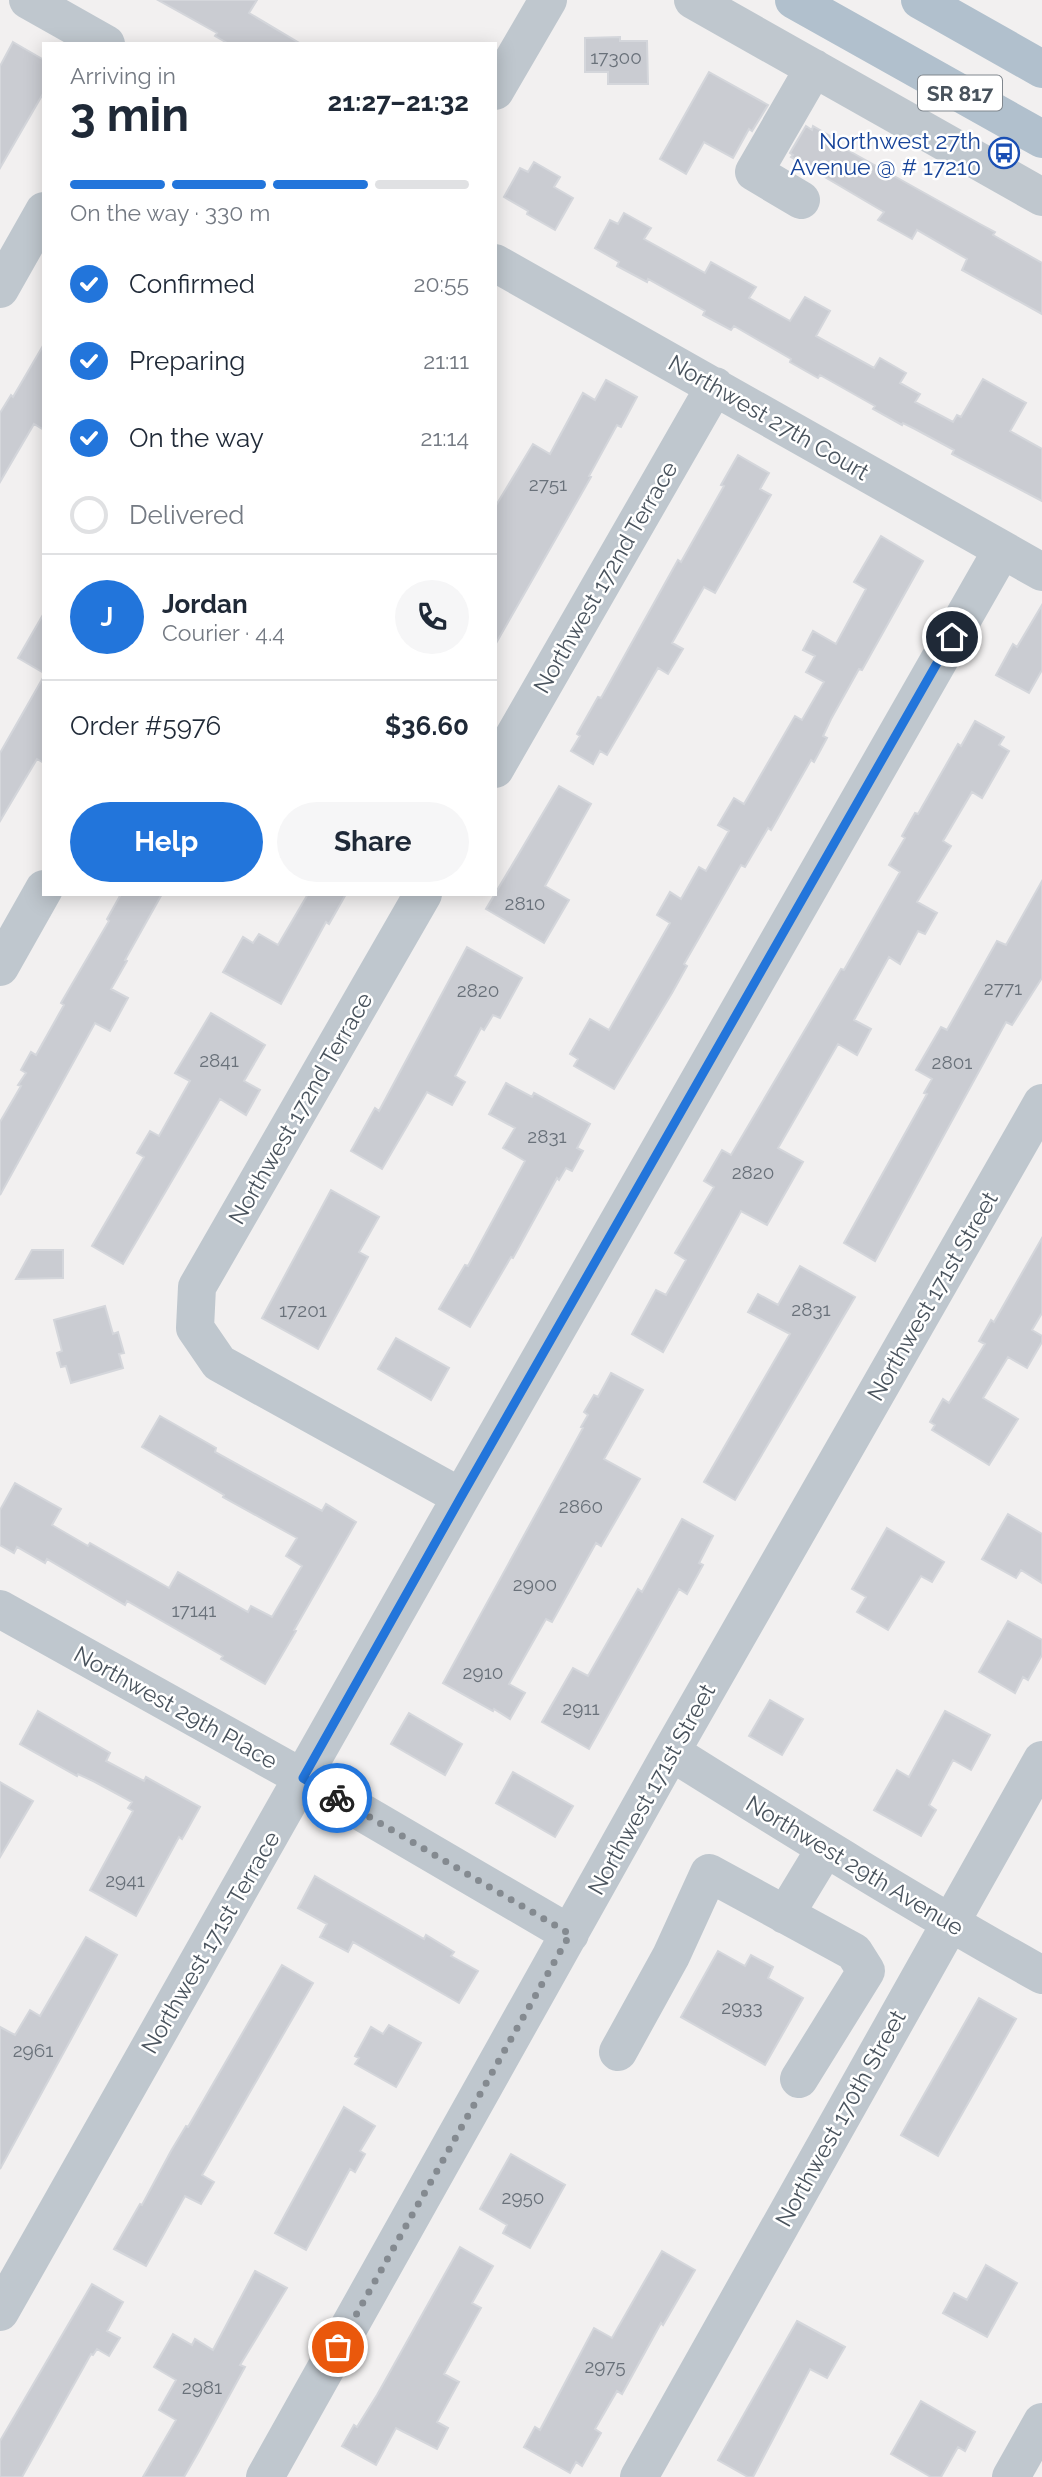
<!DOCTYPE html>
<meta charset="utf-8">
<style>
:root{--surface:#fff;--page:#f6f6f7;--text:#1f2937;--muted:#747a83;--line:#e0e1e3;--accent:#2275db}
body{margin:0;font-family:Raleway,sans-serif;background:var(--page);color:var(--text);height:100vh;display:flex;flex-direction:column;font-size:26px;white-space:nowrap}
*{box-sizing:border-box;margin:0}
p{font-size:23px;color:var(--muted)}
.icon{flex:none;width:38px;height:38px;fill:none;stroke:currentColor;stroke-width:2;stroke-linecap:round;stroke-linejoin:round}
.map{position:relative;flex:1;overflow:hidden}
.sheet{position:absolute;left:42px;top:42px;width:455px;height:854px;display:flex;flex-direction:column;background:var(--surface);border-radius:0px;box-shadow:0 4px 18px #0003}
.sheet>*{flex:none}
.pin{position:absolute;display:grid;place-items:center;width:60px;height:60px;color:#fff;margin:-30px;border:4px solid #fff;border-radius:50%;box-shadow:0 2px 7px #0007}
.courier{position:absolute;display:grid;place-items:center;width:70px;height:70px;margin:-35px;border:5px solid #2275db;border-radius:50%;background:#fff;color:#222;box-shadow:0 2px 9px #0007}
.summary em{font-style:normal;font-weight:700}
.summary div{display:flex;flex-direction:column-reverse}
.summary{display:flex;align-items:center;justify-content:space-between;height:119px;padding:0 28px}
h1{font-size:46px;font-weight:700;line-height:52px}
.bar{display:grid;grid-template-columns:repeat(4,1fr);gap:10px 7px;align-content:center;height:84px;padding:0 28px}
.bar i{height:9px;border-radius:5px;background:var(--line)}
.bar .active{background:var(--accent)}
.bar p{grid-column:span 4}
.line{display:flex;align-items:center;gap:18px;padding:0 28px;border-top:2px solid var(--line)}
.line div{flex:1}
.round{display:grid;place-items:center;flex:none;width:74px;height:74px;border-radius:37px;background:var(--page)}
ol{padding:0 28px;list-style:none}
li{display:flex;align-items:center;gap:21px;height:77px}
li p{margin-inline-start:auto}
li .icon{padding:7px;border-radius:50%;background:var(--accent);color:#fff;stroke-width:4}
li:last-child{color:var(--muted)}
li i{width:38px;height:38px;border:4px solid var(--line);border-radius:50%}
.primary-button{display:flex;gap:14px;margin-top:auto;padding:14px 28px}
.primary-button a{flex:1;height:80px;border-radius:42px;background:var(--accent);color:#fff;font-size:28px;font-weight:700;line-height:80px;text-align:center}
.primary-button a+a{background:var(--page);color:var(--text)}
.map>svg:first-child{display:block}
.building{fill:#caccd2;stroke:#d4d6db;stroke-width:2}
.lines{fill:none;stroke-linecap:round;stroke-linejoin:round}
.minor{stroke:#bfc7ce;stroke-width:38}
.major{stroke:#b1c0cd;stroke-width:38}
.done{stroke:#848a90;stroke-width:7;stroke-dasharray:0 12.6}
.route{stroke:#2275db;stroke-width:9}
.labels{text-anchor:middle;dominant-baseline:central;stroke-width:5;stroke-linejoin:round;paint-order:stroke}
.number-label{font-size:19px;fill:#69717a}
.shield{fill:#fff;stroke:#80878e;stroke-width:2}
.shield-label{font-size:21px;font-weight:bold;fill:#49535d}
.transit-label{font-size:23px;fill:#164399;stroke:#fff;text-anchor:end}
.street-label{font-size:23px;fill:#49535d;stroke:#fff}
</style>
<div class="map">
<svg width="1042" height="2477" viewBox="0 0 1042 2477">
<rect width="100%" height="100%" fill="#f2f0f0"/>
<path class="building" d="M 158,0 L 257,0 L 249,13 L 301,44 L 229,44 L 215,36 L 217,33 Z
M 620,37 L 620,41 L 647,41 L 648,84 L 608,84 L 608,72 L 585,72 L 585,38 Z
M 13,42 L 44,60 L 44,92 L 0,168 L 0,66 Z
M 709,72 L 768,105 L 752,131 L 749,129 L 733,158 L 704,142 L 686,174 L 660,159 Z
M 806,126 L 812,130 L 813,126 L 837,140 L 835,143 L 980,224 L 995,232 L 993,235 L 1042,263 L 1042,314 L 962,270 L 967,259 L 917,230 L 912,239 L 878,220 L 884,212 L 791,157 L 793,155 L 790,153 Z
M 534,162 L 560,177 L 554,187 L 573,198 L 555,230 L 527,214 L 528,211 L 504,197 L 520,168 L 528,172 Z
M 624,213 L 651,228 L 644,239 L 705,273 L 711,262 L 756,287 L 749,298 L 790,321 L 805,297 L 830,311 L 816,336 L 874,368 L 880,358 L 906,373 L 900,383 L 920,394 L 915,402 L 953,422 L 957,415 L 961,417 L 983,379 L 1026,403 L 1010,431 L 1042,449 L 1042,501 L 952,454 L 954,450 L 915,429 L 903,423 L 902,425 L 873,409 L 875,406 L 820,375 L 818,378 L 790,362 L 791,359 L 734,326 L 731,330 L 703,315 L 705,311 L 648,279 L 647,282 L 617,266 L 619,262 L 595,248 L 610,220 L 618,224 Z
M 44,344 L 44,430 L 34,424 L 0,482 L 0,413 L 11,395 L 13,397 Z
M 606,380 L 637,397 L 621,427 L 617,425 L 589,476 L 591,477 L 495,645 L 495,507 L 533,444 L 550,454 L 583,393 L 595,400 Z
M 738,455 L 769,473 L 760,489 L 771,495 L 715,593 L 704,587 L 672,643 L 683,649 L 668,674 L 658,668 L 607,755 L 600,751 L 593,764 L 571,751 L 580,736 L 577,734 L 598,697 L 601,698 L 678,560 L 681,562 L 724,486 L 721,485 Z
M 881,536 L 923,561 L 862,670 L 859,669 L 831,719 L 823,736 L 827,738 L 814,762 L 811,760 L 771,830 L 768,828 L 745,867 L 741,865 L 684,964 L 687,966 L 672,993 L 614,1089 L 574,1066 L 578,1059 L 570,1054 L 590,1019 L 609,1030 L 670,923 L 657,915 L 670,892 L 681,899 L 699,867 L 706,871 L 729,831 L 718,825 L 734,798 L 744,804 L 795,716 L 802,720 L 824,682 L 806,672 L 815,656 L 803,650 L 813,631 L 836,644 L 866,589 L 854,582 Z
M 1042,605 L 1042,670 L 1029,693 L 996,675 L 1013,644 L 1017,647 Z
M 44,613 L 44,673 L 18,658 Z
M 44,676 L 44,763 L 37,759 L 0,821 L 0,753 Z
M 975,721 L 1004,737 L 999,745 L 1009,751 L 982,798 L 972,792 L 943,841 L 951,846 L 917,902 L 937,913 L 925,934 L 918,931 L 900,964 L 889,957 L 854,1020 L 871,1029 L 857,1055 L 838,1044 L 778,1148 L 803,1162 L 767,1225 L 741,1211 L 663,1352 L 632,1334 L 656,1290 L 666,1295 L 686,1260 L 675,1253 L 714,1187 L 704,1181 L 722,1150 L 731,1155 L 841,969 L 844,970 L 900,872 L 889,865 L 905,838 L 902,836 L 915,813 L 918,814 L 958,744 L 961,746 Z
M 559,786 L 591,804 L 545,886 L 569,900 L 544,943 L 486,909 Z
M 1042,881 L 1042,978 L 1012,1025 L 1006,1022 L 875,1261 L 844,1243 L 927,1094 L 924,1093 L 932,1079 L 916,1070 L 941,1027 L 947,1030 L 997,941 L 1006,945 Z
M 121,894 L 162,894 L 125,960 L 127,961 L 111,989 L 128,998 L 110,1031 L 95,1023 L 0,1195 L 0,1122 L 21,1086 L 18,1085 L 26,1073 L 21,1070 L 31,1052 L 36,1055 L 64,1005 L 61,1003 L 109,921 L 107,919 Z
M 308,894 L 346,894 L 329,924 L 326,922 L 281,1004 L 223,972 L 243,937 L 253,943 L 259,934 L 278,945 Z
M 467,947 L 522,978 L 500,1018 L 493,1015 L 484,1030 L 481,1028 L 455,1076 L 465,1082 L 452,1105 L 427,1092 L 382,1169 L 351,1151 L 375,1108 L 379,1111 Z
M 211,1013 L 265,1045 L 244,1081 L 260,1090 L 246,1115 L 220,1099 L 123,1264 L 92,1246 L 144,1157 L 137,1153 L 150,1131 L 159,1136 L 190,1081 L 175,1073 Z
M 506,1083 L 532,1097 L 534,1093 L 590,1124 L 577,1148 L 583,1151 L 572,1171 L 566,1168 L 559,1180 L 557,1178 L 513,1258 L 511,1257 L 470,1327 L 439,1309 L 465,1265 L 468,1266 L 525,1161 L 503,1148 L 515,1128 L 489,1114 Z
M 331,1190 L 379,1217 L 359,1252 L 368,1257 L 318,1349 L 262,1318 Z
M 1042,1238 L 1042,1313 L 1032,1330 L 1042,1336 L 1042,1342 L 1027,1368 L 1008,1357 L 983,1398 L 1018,1419 L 989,1465 L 932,1430 L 935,1425 L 930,1422 L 943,1399 L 949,1403 L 985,1344 L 979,1341 L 991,1320 L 994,1322 Z
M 32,1250 L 63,1250 L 63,1278 L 16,1279 Z
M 800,1266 L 855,1297 L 735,1500 L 704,1482 L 790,1334 L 748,1312 L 758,1294 L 778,1305 Z
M 105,1306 L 113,1334 L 118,1332 L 124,1353 L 119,1354 L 123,1368 L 71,1383 L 66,1366 L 61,1367 L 57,1353 L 62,1351 L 54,1320 Z
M 396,1338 L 449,1368 L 431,1400 L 378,1369 Z
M 611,1373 L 643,1390 L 604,1459 L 640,1479 L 601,1546 L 596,1543 L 552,1622 L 546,1619 L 509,1684 L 525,1693 L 510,1719 L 494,1709 L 493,1711 L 443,1683 L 583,1428 L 581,1427 L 588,1415 L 584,1412 L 594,1395 L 598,1397 Z
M 160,1416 L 216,1448 L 215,1452 L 322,1511 L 326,1504 L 356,1522 L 294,1630 L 296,1631 L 265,1684 L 221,1659 L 223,1656 L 127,1601 L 125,1605 L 47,1559 L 45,1563 L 17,1547 L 14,1553 L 0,1545 L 0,1510 L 15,1483 L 61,1509 L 52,1525 L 88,1546 L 90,1543 L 169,1588 L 178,1572 L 248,1612 L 251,1606 L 272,1617 L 302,1566 L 286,1556 L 297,1538 L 223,1497 L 224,1495 L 142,1447 Z
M 1008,1514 L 1042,1534 L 1042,1583 L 1021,1570 L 1016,1578 L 982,1559 Z
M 682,1519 L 713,1536 L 699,1563 L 703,1565 L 687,1594 L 679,1589 L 589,1749 L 542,1722 L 573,1668 L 588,1676 L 638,1589 L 642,1592 Z
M 887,1528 L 944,1562 L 932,1582 L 921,1576 L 888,1630 L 857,1612 L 866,1597 L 852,1589 Z
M 1008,1621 L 1042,1640 L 1042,1655 L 1028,1680 L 1023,1677 L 1015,1693 L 979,1672 Z
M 770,1700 L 803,1719 L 782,1755 L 749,1736 Z
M 38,1711 L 110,1753 L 106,1761 L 144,1781 L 146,1777 L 200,1807 L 182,1839 L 179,1837 L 136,1916 L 90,1890 L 133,1811 L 128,1808 L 132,1802 L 95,1782 L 78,1774 L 77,1776 L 20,1744 Z
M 945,1711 L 990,1735 L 971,1770 L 953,1760 L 929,1805 L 936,1810 L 921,1836 L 874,1810 L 897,1770 L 909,1777 Z
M 409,1713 L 462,1744 L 445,1775 L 391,1744 Z
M 513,1772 L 573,1806 L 555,1837 L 496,1803 Z
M 0,1782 L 33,1801 L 0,1857 Z
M 315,1876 L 424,1939 L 426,1935 L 454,1952 L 451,1956 L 478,1971 L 459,2003 L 353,1942 L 348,1952 L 320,1937 L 327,1924 L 298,1908 Z
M 86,1937 L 117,1955 L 0,2169 L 0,2027 L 15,2035 L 30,2010 L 40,2016 Z
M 718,1951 L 745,1966 L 751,1955 L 773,1967 L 768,1978 L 803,1998 L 765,2065 L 681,2017 Z
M 282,1965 L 313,1983 L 202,2175 L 214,2182 L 201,2204 L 185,2196 L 146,2266 L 114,2249 L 140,2204 L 142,2205 L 171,2151 L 186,2126 L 188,2127 Z
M 979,1998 L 1016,2019 L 938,2156 L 901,2135 Z
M 389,2025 L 421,2043 L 396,2087 L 355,2064 L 359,2058 L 355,2056 L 371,2027 L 383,2034 Z
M 344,2107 L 375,2126 L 360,2151 L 365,2154 L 355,2172 L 350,2169 L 306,2250 L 275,2233 Z
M 511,2154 L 565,2185 L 530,2248 L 503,2233 L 507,2225 L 480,2209 Z
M 460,2247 L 493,2266 L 472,2303 L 481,2308 L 444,2374 L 459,2382 L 437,2422 L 448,2428 L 437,2449 L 396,2428 L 376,2465 L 342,2446 L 354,2425 L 357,2427 L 377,2395 Z
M 662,2251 L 695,2270 L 663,2325 L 661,2323 L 622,2394 L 617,2391 L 595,2429 L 601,2433 L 582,2466 L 576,2462 L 570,2473 L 524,2447 L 535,2427 L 540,2430 L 594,2328 L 612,2338 Z
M 986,2265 L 1017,2283 L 987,2337 L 943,2313 L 954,2293 L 967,2300 Z
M 255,2271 L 287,2288 L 240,2365 L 245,2367 L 199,2451 L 184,2477 L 143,2477 L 176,2420 L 159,2410 L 176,2380 L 154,2367 L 173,2334 L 192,2345 L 195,2339 L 213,2350 Z
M 92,2284 L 123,2302 L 107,2331 L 120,2338 L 109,2356 L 97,2349 L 93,2355 L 91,2354 L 22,2477 L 0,2477 L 0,2441 Z
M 797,2321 L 845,2347 L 827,2378 L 810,2369 L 753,2477 L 748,2477 L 718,2460 Z
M 921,2401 L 975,2432 L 965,2451 L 958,2447 L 941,2477 L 931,2477 L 891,2454 Z"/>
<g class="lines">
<path class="minor" d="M 28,0 L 106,44
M 693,0 L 1042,197
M 495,91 L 548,0
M 801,200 L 754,172 L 814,68
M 495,263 L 1042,572
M 0,289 L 44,211
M 495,769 L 715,386
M 423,894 L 197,1287 L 195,1328 L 219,1363 L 461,1497
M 0,967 L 44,889
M 0,1609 L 303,1778 L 570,1934
M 671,1752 C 794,1829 916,1905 1042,1975
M 785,1915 L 825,1849
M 618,2052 L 671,1956 L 709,1873 L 854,1952 L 866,1971 L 799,2079
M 0,2312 L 461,1497 L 1002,550
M 265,2477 L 671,1752 L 1042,1103
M 639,2477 L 1042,1760
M 1011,2477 L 1042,2422"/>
<path class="major" d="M 794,0 L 1042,139
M 920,0 L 1042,69"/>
</g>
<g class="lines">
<path class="done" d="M 337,1798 L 570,1934 L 338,2347"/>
<path class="route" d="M 337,1798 L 303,1778 L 461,1497 L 952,637"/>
</g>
<defs>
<g id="bus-ring" transform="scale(1.575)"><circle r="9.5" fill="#fff" stroke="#1a4fb4" stroke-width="1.5"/><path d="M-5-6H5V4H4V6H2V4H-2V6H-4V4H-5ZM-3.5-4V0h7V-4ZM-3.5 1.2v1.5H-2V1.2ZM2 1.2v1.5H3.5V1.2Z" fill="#1a4fb4"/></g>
</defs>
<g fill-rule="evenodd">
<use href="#bus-ring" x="1004" y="153"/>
</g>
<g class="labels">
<g class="number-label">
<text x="616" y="57">17300</text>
<text x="548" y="484">2751</text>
<text x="525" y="903">2810</text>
<text x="1003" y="988">2771</text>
<text x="478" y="990">2820</text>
<text x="219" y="1060">2841</text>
<text x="952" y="1062">2801</text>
<text x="547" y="1136">2831</text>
<text x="753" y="1172">2820</text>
<text x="811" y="1309">2831</text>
<text x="303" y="1310">17201</text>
<text x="581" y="1506">2860</text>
<text x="535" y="1584">2900</text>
<text x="194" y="1610">17141</text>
<text x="483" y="1672">2910</text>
<text x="581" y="1708">2911</text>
<text x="125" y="1880">2941</text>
<text x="742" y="2007">2933</text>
<text x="33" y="2050">2961</text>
<text x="523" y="2197">2950</text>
<text x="605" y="2366">2975</text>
<text x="202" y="2387">2981</text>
</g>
<rect class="shield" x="918" y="75.5" width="84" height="35" rx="5"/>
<g class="shield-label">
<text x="960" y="93">SR 817</text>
</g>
<g class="transit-label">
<text x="981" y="140">Northwest 27th<tspan x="981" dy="26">Avenue @ # 17210</tspan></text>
</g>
<g class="street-label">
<text transform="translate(769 417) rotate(30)">Northwest 27th Court</text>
<text transform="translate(605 577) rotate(-60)">Northwest 172nd Terrace</text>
<text transform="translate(300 1108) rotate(-60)">Northwest 172nd Terrace</text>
<text transform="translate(932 1296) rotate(-60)">Northwest 171st Street</text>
<text transform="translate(176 1707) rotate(29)">Northwest 29th Place</text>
<text transform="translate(651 1789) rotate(-61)">Northwest 171st Street</text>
<text transform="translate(855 1865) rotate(31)">Northwest 29th Avenue</text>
<text transform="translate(210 1942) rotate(-60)">Northwest 171st Terrace</text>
<text transform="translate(840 2118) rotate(-61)">Northwest 170th Street</text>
</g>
</g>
</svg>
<div class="pin" style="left:338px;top:2347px;background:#ea580c"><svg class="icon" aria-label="bag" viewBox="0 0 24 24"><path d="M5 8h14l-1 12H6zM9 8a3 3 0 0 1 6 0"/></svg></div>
<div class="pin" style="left:952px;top:637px;background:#1f2937"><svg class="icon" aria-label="home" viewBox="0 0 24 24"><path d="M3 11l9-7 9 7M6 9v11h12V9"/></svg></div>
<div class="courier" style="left:337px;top:1798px"><svg class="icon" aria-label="bike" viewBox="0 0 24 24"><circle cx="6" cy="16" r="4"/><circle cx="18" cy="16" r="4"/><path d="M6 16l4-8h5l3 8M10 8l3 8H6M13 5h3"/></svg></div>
<section class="sheet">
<div class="summary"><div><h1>3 min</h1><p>Arriving in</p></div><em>21:27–21:32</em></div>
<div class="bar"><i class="active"></i><i class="active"></i><i class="active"></i><i></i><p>On the way · 330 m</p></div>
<ol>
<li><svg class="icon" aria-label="check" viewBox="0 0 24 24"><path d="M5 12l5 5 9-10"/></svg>Confirmed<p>20:55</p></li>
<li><svg class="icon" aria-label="check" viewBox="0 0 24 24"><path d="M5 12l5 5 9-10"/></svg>Preparing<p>21:11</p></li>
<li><svg class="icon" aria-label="check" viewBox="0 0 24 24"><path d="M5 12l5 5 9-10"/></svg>On the way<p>21:14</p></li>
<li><i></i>Delivered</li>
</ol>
<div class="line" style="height:126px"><b class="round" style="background:var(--accent);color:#fff">J</b><div><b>Jordan</b><p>Courier · 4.4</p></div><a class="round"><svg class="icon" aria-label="phone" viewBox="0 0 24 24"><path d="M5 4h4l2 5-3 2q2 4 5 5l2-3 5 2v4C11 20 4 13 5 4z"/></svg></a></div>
<div class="line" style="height:91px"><div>Order #5976</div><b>$36.60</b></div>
<div class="primary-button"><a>Help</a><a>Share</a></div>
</section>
</div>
